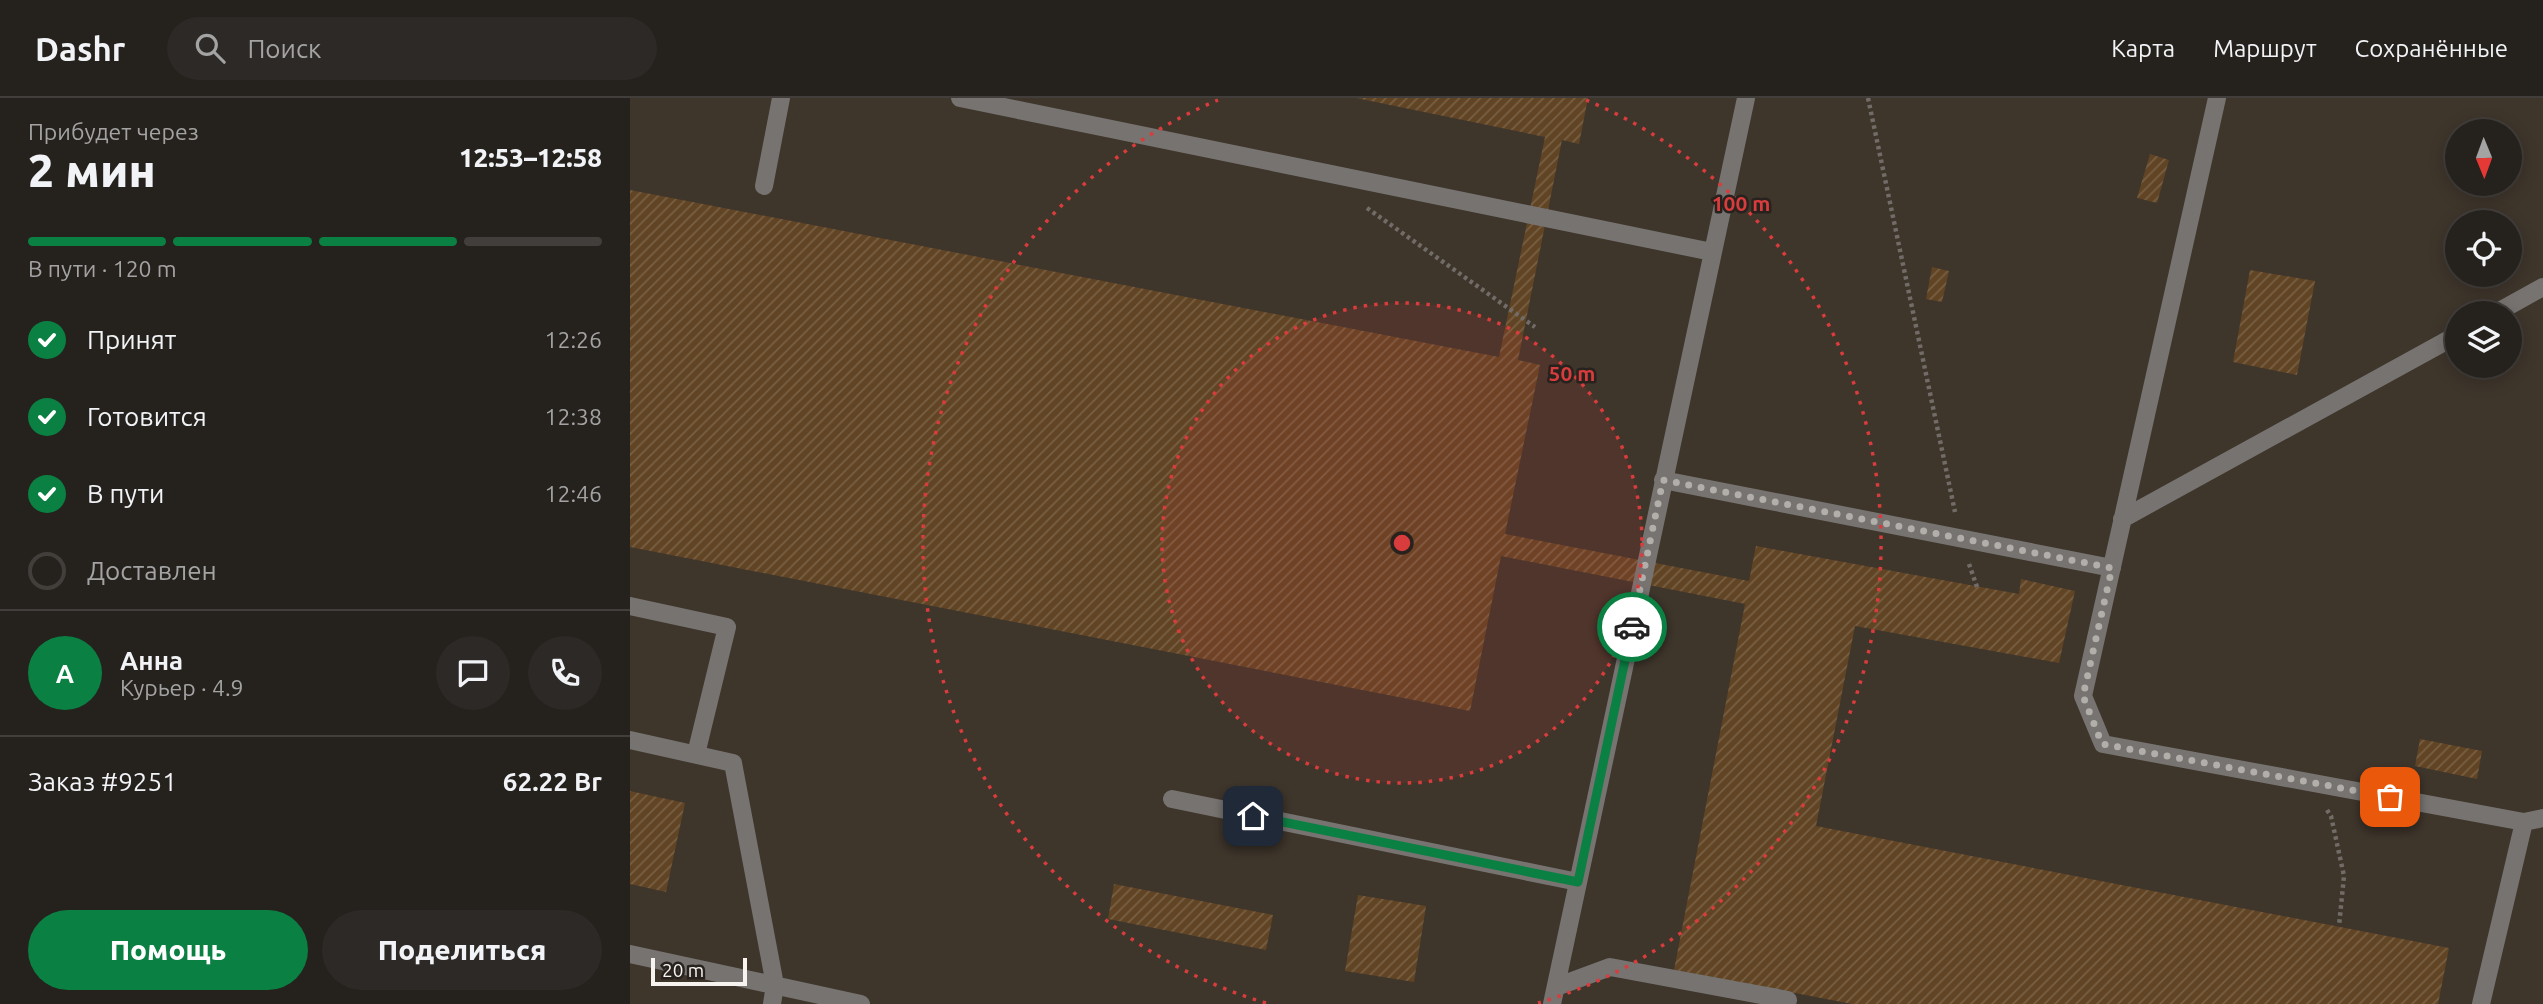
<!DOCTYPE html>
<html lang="ru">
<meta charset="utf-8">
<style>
:root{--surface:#25211d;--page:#2d2926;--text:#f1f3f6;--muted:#a3a3a4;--line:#423e3b;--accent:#0b8043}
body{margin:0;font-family:Ubuntu,sans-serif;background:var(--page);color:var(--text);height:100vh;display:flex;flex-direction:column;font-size:26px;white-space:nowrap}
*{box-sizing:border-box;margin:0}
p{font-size:23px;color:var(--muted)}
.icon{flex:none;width:38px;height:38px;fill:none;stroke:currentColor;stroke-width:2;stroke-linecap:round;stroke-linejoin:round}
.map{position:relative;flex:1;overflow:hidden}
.sheet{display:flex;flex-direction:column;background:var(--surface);width:630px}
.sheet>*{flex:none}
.needle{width:46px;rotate:179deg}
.tools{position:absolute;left:1815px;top:21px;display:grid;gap:14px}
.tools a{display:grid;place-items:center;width:77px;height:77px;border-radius:50%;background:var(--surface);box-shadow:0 4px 18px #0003,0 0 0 2px var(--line);font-size:35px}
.scale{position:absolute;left:21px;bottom:18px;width:96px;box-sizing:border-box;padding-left:7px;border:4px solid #f7f4f0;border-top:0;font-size:19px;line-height:24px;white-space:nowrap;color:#f7f4f0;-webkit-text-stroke:5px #27221d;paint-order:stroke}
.pin{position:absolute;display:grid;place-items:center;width:60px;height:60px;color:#fff;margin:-30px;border-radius:14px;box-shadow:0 4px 10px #0006}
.courier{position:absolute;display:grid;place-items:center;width:70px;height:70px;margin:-35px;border:5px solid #0b8043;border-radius:50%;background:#fff;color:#222;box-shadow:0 2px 9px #0007}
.overview em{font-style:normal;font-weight:800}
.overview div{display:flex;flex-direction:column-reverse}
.overview{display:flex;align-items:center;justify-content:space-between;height:119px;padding:0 28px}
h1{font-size:46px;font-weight:800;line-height:52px}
.bar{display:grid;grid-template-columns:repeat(4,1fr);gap:10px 7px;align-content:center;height:84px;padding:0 28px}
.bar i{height:9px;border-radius:5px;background:var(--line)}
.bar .selected{background:var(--accent)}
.bar p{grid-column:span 4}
.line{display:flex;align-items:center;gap:18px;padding:0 28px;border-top:2px solid var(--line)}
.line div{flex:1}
.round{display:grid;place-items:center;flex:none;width:74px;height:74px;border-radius:37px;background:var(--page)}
ol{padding:0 28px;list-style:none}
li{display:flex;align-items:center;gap:21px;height:77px}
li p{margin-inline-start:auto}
li .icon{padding:7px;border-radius:50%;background:var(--accent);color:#fff;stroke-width:4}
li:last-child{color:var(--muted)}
li i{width:38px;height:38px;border:4px solid var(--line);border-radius:50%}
.cta{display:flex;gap:14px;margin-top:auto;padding:14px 28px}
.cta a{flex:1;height:80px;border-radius:42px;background:var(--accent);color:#fff;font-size:28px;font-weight:800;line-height:80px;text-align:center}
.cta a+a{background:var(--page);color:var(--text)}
header{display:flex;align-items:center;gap:42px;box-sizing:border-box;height:98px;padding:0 35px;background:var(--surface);border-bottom:2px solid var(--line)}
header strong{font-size:33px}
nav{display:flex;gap:38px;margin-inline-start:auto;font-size:24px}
.search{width:490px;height:63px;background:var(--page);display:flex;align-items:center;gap:18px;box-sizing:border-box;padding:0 24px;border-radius:38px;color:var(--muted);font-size:26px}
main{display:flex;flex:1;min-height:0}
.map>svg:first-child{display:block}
.built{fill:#3e352b;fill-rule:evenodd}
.building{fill:url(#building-hatch)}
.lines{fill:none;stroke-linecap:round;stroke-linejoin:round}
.path{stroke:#716c67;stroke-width:4.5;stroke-dasharray:3.5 3.5;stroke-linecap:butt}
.minor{stroke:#767371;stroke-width:18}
.done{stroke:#b2aeaa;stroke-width:7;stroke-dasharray:0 12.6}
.route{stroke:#0b8043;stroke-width:9}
.ring{fill:none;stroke:#d93c3c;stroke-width:3.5;stroke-dasharray:3.5 7}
.centre{fill:#d93c3c;stroke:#27221d;stroke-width:3.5}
.ring-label{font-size:21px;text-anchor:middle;font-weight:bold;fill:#d93c3c;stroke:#27221d;stroke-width:5;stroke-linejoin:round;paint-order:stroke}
</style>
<header>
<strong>Dashr</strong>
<div class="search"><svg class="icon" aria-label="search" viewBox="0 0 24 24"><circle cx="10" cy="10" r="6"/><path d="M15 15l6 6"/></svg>Поиск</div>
<nav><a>Карта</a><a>Маршрут</a><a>Сохранённые</a></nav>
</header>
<main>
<section class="sheet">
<div class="overview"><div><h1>2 мин</h1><p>Прибудет через</p></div><em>12:53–12:58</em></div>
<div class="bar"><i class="selected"></i><i class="selected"></i><i class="selected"></i><i></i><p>В пути · 120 m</p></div>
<ol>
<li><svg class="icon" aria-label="check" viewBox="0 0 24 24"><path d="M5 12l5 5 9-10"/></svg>Принят<p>12:26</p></li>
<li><svg class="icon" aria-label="check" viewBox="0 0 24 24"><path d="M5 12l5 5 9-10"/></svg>Готовится<p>12:38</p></li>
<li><svg class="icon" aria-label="check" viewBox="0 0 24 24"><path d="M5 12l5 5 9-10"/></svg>В пути<p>12:46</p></li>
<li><i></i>Доставлен</li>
</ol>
<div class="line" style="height:126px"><b class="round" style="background:var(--accent);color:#fff">А</b><div><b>Анна</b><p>Курьер · 4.9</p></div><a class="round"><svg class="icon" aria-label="chat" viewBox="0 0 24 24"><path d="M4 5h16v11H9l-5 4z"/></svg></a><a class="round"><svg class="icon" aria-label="phone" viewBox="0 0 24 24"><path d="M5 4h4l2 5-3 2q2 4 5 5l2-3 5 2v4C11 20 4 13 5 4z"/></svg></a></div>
<div class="line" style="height:91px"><div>Заказ #9251</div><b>62.22 Br</b></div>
<div class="cta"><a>Помощь</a><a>Поделиться</a></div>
</section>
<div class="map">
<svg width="1913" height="906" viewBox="0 0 1913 906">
<defs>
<pattern id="building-hatch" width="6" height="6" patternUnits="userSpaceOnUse" patternTransform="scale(1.75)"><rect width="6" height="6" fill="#614424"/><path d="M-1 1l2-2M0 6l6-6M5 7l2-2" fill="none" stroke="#786044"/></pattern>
</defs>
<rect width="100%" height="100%" fill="#312c27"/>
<path class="built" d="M 0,0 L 1913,0 L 1913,906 L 0,906 ZM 1827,33 L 1880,33 L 1880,86 L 1827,86 ZM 1827,124 L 1880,124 L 1880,177 L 1827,177 ZM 1827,215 L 1880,215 L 1880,268 L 1827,268 Z"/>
<path class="building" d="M 726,0 L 958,0 L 949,46 L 932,42 L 888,262 L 910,267 L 875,436 L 1119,483 L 1126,448 L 1389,496 L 1391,481 L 1445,493 L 1429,565 L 1225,528 L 1186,728 L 1819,850 L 1808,906 L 1222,906 L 1044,872 L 1115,506 L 871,458 L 840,613 L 0,449 L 0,92 L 869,259 L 915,39 Z
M 1520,56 L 1539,62 L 1527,105 L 1507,100 Z
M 1302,169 L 1319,173 L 1312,204 L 1296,201 Z
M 1620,172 L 1685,183 L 1667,277 L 1603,264 Z
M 1790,641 L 1852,653 L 1847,681 L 1785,668 Z
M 0,693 L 55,705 L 36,794 L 0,786 Z
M 484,786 L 643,817 L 636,852 L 478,821 Z
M 728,797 L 796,808 L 784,884 L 715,873 Z"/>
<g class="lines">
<path class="path" d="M 1238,0 L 1325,414
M 737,110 L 905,229
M 1339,466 L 1347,489
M 1697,712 L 1701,718 L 1714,778 L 1709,828"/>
<path class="minor" d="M 330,0 L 1082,154
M 1587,0 L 1453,598 L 1473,646 L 1894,724 L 1851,906
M 134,88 L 151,0
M 1866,215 L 1913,189
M 1033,382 L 1482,470
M 1492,421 L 1827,237
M 0,508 L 97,529 L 66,656
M 0,642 L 103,665 L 145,887 L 142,906
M 542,701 L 948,784
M 1894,724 L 1913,720
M 0,856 L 231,906
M 926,889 L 980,869 L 1158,902
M 922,906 L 1116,0"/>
</g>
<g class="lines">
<path class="done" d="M 1002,529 L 1033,382 L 1482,470 L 1453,598 L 1472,646 L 1760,699"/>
<path class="route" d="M 623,718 L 948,784 L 1002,529"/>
</g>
<circle cx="772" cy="445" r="240" fill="#d93c3c" fill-opacity=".12"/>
<g class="ring">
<circle cx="772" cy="445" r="240"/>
<path d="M636 905A480 480 0 0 1 588 2M956 2A480 480 0 0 1 908 905"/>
</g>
<circle cx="772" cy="445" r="10" class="centre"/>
<g class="ring-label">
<text x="1111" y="113">100 m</text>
<text x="942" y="283">50 m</text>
</g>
</svg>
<div class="tools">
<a><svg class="needle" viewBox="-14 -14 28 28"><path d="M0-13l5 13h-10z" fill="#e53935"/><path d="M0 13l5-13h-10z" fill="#a3a3a4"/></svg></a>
<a><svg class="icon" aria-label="locate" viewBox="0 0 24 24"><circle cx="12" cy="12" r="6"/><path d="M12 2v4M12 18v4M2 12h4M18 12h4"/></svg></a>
<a><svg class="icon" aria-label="layers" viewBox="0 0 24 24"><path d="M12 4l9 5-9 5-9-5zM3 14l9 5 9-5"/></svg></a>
</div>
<div class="scale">20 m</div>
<div class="pin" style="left:1760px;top:699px;background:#ea580c"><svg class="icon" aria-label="bag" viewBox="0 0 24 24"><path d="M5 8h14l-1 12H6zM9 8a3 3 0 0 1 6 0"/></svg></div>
<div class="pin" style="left:623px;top:718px;background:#1f2937"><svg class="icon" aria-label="home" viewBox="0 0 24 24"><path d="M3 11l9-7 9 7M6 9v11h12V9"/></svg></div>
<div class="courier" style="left:1002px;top:529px"><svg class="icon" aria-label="car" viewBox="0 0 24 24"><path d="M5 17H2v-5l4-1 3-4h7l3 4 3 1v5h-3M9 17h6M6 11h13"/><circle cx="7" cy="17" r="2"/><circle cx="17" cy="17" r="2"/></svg></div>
</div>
</main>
